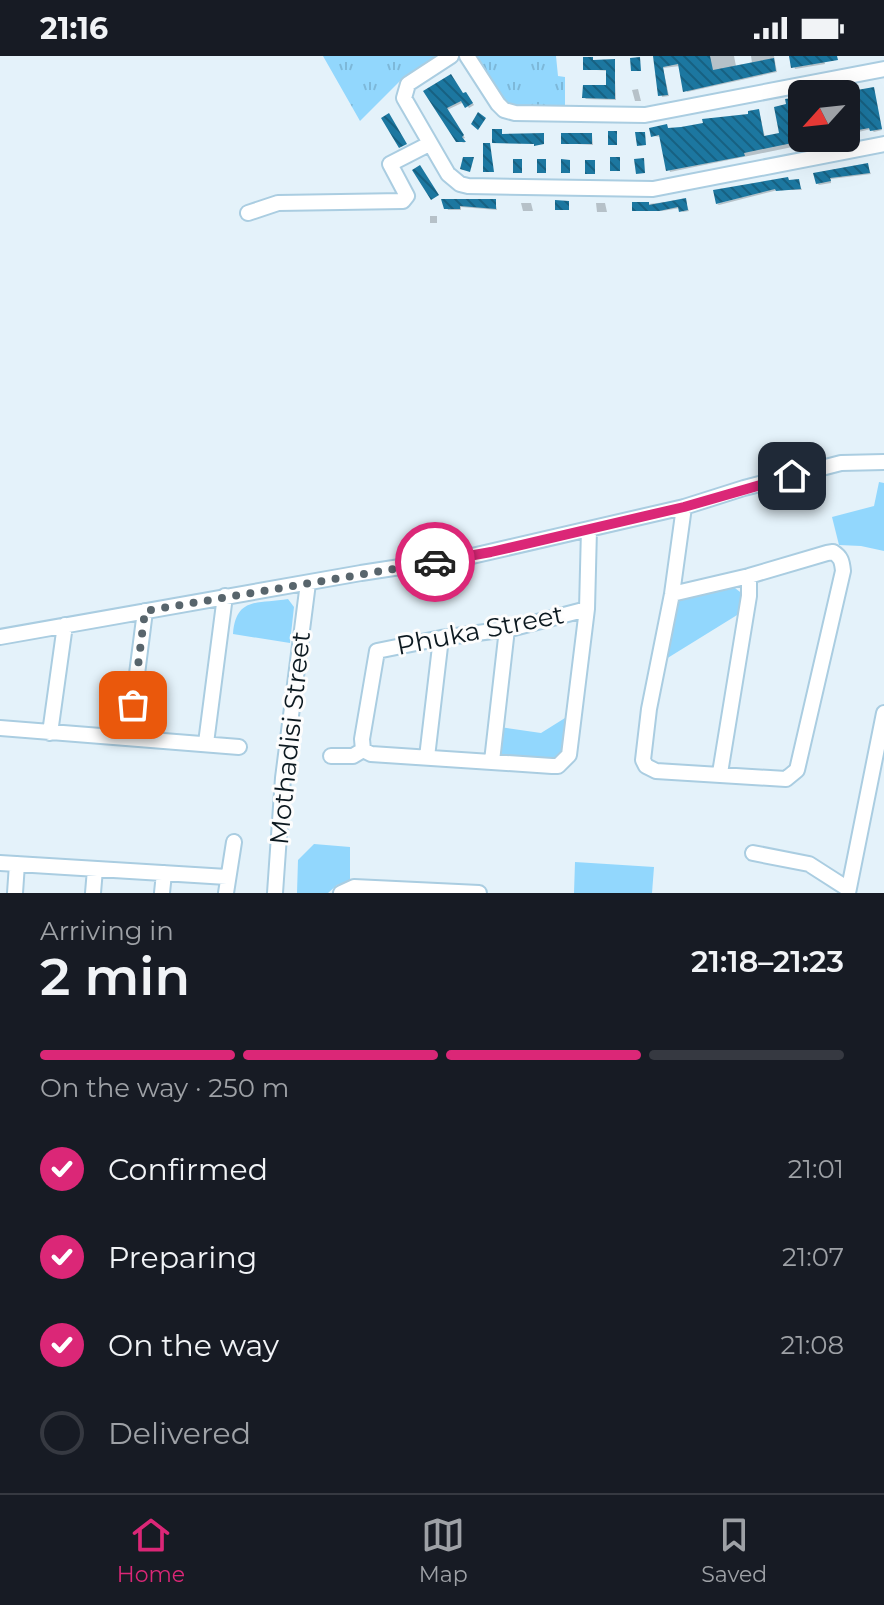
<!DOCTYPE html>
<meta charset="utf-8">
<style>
:root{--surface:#171b24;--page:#20242c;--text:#f1f3f6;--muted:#9ea1a6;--line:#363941;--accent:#db2777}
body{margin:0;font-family:Montserrat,sans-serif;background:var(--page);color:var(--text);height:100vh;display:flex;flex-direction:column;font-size:30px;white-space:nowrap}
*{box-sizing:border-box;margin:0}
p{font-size:26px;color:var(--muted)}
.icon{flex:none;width:44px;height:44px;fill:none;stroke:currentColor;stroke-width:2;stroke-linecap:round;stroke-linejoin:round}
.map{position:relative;height:837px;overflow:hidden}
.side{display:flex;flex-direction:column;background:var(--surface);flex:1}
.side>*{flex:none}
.needle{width:52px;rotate:243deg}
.buttons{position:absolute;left:788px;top:24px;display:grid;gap:16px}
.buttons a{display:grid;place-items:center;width:72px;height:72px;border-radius:12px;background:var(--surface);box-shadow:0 8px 32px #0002;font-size:40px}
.pin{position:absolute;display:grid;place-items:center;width:68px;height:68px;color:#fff;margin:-34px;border-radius:16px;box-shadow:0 4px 12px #0006}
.courier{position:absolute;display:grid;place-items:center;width:80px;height:80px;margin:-40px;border:6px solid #db2777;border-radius:50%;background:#fff;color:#222;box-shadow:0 2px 10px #0007}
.summary em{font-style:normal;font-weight:600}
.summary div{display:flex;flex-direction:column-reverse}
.summary{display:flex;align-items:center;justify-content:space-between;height:136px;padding:0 40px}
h1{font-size:52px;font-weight:600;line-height:60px}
.bar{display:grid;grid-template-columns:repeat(4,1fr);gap:12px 8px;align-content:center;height:96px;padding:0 40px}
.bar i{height:10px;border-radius:6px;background:var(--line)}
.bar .on{background:var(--accent)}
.bar p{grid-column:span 4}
ol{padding:0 40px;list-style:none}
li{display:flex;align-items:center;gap:24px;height:88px}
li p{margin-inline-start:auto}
li .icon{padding:8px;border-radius:50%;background:var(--accent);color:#fff;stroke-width:4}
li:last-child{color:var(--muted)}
li i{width:44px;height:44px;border:4px solid var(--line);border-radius:50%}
.status{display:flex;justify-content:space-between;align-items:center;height:56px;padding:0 40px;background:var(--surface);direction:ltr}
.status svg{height:22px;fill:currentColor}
.tabs{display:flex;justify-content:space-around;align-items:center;height:112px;border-top:2px solid var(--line);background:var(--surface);font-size:22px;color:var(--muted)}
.tabs a{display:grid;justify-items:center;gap:4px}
.tabs .on{color:var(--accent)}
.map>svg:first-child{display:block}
.grass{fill:url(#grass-tufts)}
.park{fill:#92d7fd}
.shadow{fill:#0003}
.building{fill:url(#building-back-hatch)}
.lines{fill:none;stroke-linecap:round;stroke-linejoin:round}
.minor-casing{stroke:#aacde1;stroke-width:18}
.minor{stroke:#fff;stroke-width:14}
.done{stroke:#58656c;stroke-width:8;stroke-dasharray:0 14.4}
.route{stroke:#db2777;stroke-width:10}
.labels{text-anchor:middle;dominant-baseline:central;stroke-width:6;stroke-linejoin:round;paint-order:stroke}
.street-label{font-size:26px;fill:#0c1920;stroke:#fdfdfd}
</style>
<div class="status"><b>21:16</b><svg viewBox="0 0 49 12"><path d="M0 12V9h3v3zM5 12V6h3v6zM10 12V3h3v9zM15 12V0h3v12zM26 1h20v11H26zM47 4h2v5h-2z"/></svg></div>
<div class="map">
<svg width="884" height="837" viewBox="0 0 884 837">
<defs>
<pattern id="grass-tufts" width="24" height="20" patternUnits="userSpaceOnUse" patternTransform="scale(2)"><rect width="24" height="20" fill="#92d7fd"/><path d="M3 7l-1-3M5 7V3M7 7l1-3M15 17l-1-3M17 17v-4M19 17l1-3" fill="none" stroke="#7db8d9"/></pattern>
<pattern id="building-back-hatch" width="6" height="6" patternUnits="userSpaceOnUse" patternTransform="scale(2)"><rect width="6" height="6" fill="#1c77a0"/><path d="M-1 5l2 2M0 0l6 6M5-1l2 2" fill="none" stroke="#176182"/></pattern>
</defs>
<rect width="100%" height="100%" fill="#e4f2fa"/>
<path class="grass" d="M 323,0 L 439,0 L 405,20 L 360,65 Z
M 475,0 L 556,0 L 558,20 L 565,21 L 565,52 L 512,52 L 505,49 Z"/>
<path class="park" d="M 879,426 L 884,427 L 884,495 L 861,490 L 839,489 L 832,461 L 874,450 Z
M 731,529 L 744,539 L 742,556 L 666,603 L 674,551 C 687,534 711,533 731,529 Z
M 288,543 L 294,551 L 290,587 L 233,578 C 236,541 257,548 288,543 Z
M 565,662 L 570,662 L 563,698 L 554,705 L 502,701 L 498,696 L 500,671 L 541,677 Z
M 314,788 L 350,791 L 350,826 L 337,829 L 328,837 L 297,837 L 298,804 Z
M 575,806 L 654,811 L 652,837 L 574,837 Z"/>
<path class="shadow" d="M 655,0 L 734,0 L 736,10 L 752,7 L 751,0 L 774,0 L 777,16 L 687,36 L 680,10 L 663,12 L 669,40 L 662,41 Z
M 791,0 L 823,0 L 825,8 L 795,13 Z
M 614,5 L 616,44 L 586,43 L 584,41 L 608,31 L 608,15 L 585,13 L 595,6 Z
M 638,33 L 641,45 L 635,45 L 632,34 Z
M 873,33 L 882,74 L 874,76 L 871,73 L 846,79 L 846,68 L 849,67 L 846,38 Z
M 426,35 L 468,40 L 474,49 L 469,52 L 464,46 L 447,54 L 465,82 L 462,83 L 465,87 L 458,85 Z
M 802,46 L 802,82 L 836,82 L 670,116 L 661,81 L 653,80 L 667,70 L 669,74 L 751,60 L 759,55 L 765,81 L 781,78 Z
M 592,79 L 593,89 L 563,87 Z
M 867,109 L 871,118 L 831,123 L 831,127 L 819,129 L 817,127 L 816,119 Z
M 798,125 L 802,134 L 778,134 L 719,149 L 717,148 Z
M 685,144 L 689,155 L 683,156 L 680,152 L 662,155 L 634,154 L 648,148 Z
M 444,145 L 495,145 L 497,154 L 461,151 L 461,154 L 448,154 Z
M 521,147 L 531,147 L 533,155 L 523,155 Z
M 596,147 L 605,147 L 607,156 L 597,156 Z
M 430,160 L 437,160 L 437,167 L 430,167 Z"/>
<path class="building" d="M 653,0 L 710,0 L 713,14 L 774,2 L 776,15 L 683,36 L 678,8 L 663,11 L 668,39 L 658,40 Z
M 789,0 L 837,0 L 838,4 L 791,12 Z
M 583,1 L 593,1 L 593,4 L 615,3 L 615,43 L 582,42 L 583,29 L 606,29 L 606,14 L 583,14 Z
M 640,1 L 641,15 L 631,15 L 630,2 Z
M 451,18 L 463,37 L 466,36 L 473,47 L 465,52 L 461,45 L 447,52 L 464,79 L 462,81 L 466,86 L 456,86 L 423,35 Z
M 874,31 L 882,73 L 870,75 L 869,72 L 848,76 L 846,36 Z
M 800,41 L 802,44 L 802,85 L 744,97 L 745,100 L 666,115 L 659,79 L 651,81 L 649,72 L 667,68 L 668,72 L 681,71 L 703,67 L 702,63 L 748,58 L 748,55 L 759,53 L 764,80 L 779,77 L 774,51 L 786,48 L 785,43 Z
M 478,56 L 486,62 L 478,74 L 471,68 Z
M 389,57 L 407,88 L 399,92 L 381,62 Z
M 492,73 L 502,73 L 502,78 L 544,77 L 544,88 L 534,90 L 534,88 L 492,87 Z
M 608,75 L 617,75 L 617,89 L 608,89 Z
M 635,76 L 645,76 L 646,89 L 637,90 Z
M 561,77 L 592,77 L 592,88 L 561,88 Z
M 483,87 L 490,87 L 494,116 L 483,116 Z
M 463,101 L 474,101 L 470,116 L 460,113 Z
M 610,101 L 620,101 L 620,115 L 610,115 Z
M 644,102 L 645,117 L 636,118 L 634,103 Z
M 513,103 L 522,103 L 522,117 L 513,117 Z
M 537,103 L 546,103 L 546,117 L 537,117 Z
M 561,103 L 570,104 L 570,117 L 561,117 Z
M 585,104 L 595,104 L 595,118 L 585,118 Z
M 868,107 L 870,117 L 830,122 L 831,125 L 816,128 L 813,117 Z
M 420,109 L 439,139 L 431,144 L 412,114 Z
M 788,121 L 789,124 L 799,123 L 801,133 L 776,135 L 775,133 L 716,148 L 713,134 Z
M 686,142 L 688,154 L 679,156 L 678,151 L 659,155 L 632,155 L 632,146 L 649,146 L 649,149 Z
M 441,143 L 496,143 L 496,153 L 460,150 L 460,153 L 444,153 Z
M 555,144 L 569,145 L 569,154 L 555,154 Z"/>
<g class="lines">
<g class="minor-casing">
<path id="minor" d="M 451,0 L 408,28 L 404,42 L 448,118 L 460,128 L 468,130 L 653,133 L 884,88
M 467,0 L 498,48 L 504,54 L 515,57 L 645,59 L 884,13
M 248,157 L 278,147 L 403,145 L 407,140 L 390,108 L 429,88
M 672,538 L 749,520 L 827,497 L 833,496 C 841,501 842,505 843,515 L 797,714 L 786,723 L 656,715 L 646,710 L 643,704 L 649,653 L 672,538 L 684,451
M 587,553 L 514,572 L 441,582 L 377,595 L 362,683 L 363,694 L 371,698 L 552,710 L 558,710 L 569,699 L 587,553 L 589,473
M 0,581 L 361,517 L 472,500 L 684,451 L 744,432 L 841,407 L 884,406
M 0,672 L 239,691
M 50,677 L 65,569
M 129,681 L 145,555
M 206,687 L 225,540
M 331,700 L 353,700 L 363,694
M 427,701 L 441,582
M 492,705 L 507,573
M 720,717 L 749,540 L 749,520
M 753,797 L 809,808 L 848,833
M 0,807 L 227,821
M 15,837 L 17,808
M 93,837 L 95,813
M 162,837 L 164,817
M 226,837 L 234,786
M 275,837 L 283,722 L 308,527
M 341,837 L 354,831 L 479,837
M 848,837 L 884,657"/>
</g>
<use href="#minor" class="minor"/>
</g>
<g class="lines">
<path class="done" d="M 133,649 L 145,555 L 435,506"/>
<path class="route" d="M 435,506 L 491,496 L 684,451 L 792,420"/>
</g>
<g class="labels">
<g class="street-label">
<text transform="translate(480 574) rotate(-11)">Phuka Street</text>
<text transform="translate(290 682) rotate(-84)">Mothadisi Street</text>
</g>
</g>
</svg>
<div class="buttons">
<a><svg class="needle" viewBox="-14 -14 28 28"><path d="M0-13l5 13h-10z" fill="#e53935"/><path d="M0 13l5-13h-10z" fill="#9ea1a6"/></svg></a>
</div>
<div class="pin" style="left:133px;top:649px;background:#ea580c"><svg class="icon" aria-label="bag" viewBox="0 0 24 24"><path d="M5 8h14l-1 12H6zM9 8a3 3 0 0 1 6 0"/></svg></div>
<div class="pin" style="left:792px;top:420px;background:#1f2937"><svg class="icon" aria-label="home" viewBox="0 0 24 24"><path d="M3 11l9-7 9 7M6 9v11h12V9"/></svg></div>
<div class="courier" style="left:435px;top:506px"><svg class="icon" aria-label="car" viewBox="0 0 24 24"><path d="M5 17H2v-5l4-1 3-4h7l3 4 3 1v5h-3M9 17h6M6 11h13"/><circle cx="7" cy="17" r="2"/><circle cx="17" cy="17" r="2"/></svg></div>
</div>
<section class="side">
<div class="summary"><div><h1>2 min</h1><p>Arriving in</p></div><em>21:18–21:23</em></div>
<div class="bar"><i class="on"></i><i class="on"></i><i class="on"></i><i></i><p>On the way · 250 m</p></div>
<ol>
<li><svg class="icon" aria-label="check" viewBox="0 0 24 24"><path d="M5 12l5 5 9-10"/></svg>Confirmed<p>21:01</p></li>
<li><svg class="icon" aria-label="check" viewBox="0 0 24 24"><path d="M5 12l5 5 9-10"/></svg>Preparing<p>21:07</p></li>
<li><svg class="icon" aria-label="check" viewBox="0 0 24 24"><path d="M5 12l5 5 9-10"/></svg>On the way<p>21:08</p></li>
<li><i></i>Delivered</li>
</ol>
</section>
<nav class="tabs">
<a class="on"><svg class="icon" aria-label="home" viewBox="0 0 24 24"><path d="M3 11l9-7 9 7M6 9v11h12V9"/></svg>Home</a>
<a><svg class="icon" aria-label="map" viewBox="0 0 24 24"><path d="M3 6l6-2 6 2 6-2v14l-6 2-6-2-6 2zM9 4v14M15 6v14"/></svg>Map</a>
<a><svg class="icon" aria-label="saved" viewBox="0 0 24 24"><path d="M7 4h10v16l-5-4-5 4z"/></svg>Saved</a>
</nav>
